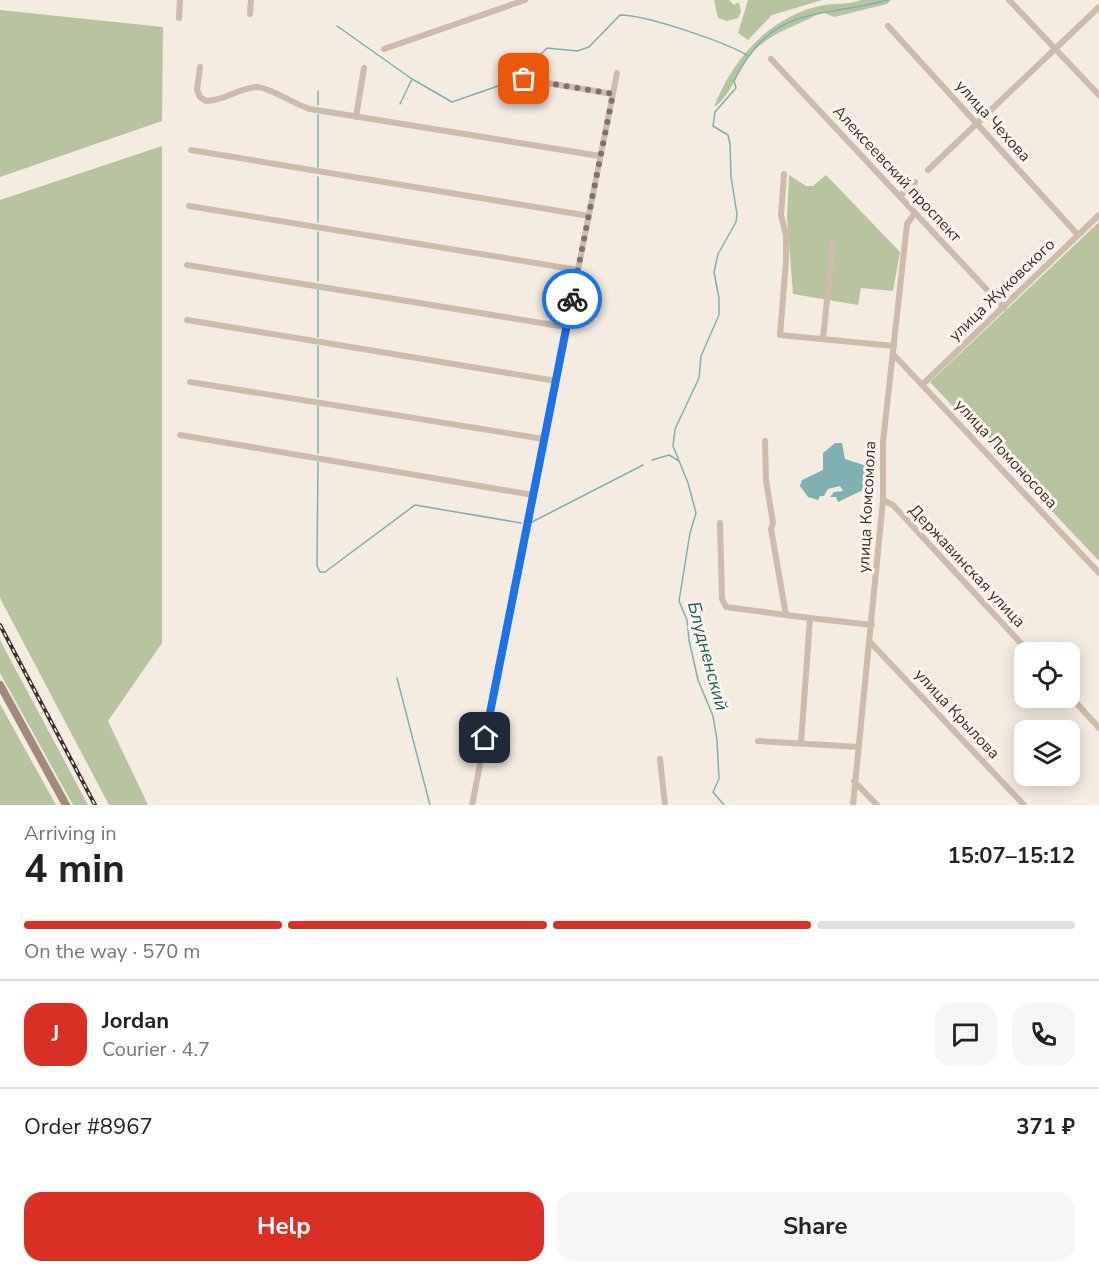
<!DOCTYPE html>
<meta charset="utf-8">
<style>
:root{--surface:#fff;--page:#f6f6f6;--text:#222;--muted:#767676;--line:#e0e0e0;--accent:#d93025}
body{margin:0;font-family:"Nunito Sans",sans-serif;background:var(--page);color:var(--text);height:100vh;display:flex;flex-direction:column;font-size:22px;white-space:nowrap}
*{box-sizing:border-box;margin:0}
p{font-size:20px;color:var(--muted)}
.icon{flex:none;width:33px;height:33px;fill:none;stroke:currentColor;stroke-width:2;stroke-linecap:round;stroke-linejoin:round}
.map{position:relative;height:805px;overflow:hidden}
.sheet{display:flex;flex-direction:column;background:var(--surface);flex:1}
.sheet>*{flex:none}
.fabs{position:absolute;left:1014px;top:642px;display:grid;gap:12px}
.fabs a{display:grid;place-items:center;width:66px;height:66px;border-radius:12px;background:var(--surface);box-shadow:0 3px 15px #0003;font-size:30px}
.pin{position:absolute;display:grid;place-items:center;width:51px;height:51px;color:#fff;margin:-26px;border-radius:12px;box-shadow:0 3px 9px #0006}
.courier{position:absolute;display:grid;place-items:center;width:60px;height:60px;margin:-30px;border:4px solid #1a73e8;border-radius:50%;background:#fff;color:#222;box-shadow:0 2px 8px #0007}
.overview em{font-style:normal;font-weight:700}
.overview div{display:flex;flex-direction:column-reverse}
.overview{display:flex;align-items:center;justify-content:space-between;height:102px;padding:0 24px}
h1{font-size:39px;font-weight:700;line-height:45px}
.bar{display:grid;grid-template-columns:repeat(4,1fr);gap:9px 6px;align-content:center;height:72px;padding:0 24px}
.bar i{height:8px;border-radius:4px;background:var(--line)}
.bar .on{background:var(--accent)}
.bar p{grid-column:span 4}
.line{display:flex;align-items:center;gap:15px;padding:0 24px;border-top:2px solid var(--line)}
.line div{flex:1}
.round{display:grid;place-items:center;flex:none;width:63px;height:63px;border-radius:18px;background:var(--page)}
.action{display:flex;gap:12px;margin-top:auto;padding:12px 24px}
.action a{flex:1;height:69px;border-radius:18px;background:var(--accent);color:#fff;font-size:24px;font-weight:700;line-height:69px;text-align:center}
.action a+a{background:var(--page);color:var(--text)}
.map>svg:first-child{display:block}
.green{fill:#b8c4a0}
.water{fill:#7fb0b2}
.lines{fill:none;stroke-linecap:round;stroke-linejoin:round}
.stream{stroke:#7fb0b2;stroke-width:1.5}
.street{stroke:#cdbbac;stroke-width:6}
.secondary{stroke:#a18a7d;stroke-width:8}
.rail-casing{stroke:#3b302b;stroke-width:4}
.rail{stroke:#fbf5ee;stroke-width:1.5;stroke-dasharray:4.5;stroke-linecap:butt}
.done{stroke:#7c716b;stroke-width:6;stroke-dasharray:0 10.8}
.route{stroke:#1a73e8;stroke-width:8}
.labels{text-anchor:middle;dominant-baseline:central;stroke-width:6;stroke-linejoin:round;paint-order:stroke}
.street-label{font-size:16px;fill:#3b302b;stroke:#fbf5ee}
.water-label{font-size:18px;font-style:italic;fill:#1f5a5e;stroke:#fbf5ee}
</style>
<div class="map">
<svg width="1099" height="805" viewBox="0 0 1099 805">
<rect width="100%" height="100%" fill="#f4ebe1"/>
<path class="green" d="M 714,0 L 729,0 L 734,5 L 739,2 L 741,12 L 738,18 L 727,21 L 718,18 Z
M 748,0 L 822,0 L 772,15 L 748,40 L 738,33 Z
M 861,0 L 891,0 L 887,4 L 834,17 L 822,12 C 796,27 766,33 748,58 C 737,73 729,98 714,107 C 733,58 771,15 824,5 C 837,3 848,5 861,0 Z
M 0,10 L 163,27 L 162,121 L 0,177 Z
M 162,146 L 162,643 L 108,721 L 148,805 L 109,805 L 0,598 L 0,200 Z
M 789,175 L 806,186 L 813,186 L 826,175 L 900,252 L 893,291 L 861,288 L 858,305 L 793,294 L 787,217 Z
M 1099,222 L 1099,561 L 930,382 Z
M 0,640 L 88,805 L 73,805 L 0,673 Z
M 0,704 L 56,805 L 0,805 Z"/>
<path class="water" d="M 835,443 L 842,443 L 845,459 L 867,466 L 863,490 L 838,502 L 836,497 L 830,497 L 834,492 L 843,491 L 840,486 L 828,489 L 824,496 L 820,496 L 818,500 L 808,497 L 800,486 L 802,480 L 823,470 L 823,453 Z"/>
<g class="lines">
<path class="stream" d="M 337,26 L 412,79
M 400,104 L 412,79 L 452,102 L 498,86 L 511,85 L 547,48 L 577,51 L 589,47 L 620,15 C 647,15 724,42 747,55
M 318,105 L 318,91
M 318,167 L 318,115
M 318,222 L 318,177
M 318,281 L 318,232
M 318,337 L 318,289
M 318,397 L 318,346
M 318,453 L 318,406
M 652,460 L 669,455 L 679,461
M 318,462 L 317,566 L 320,572 L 325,572 L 415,505 L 521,523
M 532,522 L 643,465
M 397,678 L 430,805
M 724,805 L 713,792 L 719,779 L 717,740 L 713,716 L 698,680 L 689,640 L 687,620 L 679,601 L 690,533 L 696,513 L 688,483 L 673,446 L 675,429 L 699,378 L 701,356 L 719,315 L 719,298 L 714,272 L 718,254 L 736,222 L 737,214 L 731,177 L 730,144 L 728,135 L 713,126 L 715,112 L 736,88 L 734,81 C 772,4 817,19 888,0"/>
<path class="street" d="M 1009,0 L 1099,95
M 250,14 L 251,0
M 179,18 L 180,0
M 888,26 L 1078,235
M 384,49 L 525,0
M 771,59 L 1004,308
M 200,67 L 197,90 L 200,97 L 206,101 C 224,101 239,88 257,87 C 269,87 295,105 310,109 L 600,156
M 524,79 L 613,94
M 356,117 L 364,68
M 191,150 L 589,216
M 928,170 L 1099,7
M 784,174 L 781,215 L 786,235 L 786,261 L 780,335 L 894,346
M 900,196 L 915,182
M 189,206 L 578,270
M 187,265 L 566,327
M 187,320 L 556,381
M 823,339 L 833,241
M 893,354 L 1099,573
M 190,382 L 544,439
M 923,384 L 1099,215
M 180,435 L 533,495
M 765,441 L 766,480 L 773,523 L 771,529 L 786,615 L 810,618 L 801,743
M 883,500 L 893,505 L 1029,652
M 720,523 L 722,599 L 726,607 L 786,615
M 810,618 L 872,625
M 870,642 L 1024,805
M 1070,696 L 1099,728
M 758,741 L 859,747
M 660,759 L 665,805
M 854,781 L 877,805
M 472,805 L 617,73
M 853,805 L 883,500 L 883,442 L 907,224 L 915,213"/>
<path class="secondary" d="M 0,685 L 66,805"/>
<g class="rail-casing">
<path id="rail" d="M 0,625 L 95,805"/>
</g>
<use href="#rail" class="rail"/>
</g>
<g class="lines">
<path class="done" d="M 524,79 L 613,94 L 572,299"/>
<path class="route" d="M 485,738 L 572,299"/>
</g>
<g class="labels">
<g class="street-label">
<text transform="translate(993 121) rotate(48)">улица Чехова</text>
<text transform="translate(897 174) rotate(47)">Алексеевский проспект</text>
<text transform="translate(1002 290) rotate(-44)">улица Жуковского</text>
<text transform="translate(1006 454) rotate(47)">улица Ломоносова</text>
<text transform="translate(867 507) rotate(-87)">улица Комсомола</text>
<text transform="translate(967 566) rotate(47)">Державинская улица</text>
<text transform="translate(957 714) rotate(47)">улица Крылова</text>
</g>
<g class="water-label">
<text transform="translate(708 656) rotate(75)">Блудненский</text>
</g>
</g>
</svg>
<div class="fabs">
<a><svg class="icon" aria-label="locate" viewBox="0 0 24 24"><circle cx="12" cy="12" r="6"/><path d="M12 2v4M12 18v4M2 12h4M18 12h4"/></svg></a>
<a><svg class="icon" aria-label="layers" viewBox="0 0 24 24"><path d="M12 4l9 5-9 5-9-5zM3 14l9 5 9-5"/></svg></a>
</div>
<div class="pin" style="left:524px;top:79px;background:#ea580c"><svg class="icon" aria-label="bag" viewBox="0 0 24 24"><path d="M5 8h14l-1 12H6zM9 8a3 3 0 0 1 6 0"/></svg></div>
<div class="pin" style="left:485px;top:738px;background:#1f2937"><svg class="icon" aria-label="home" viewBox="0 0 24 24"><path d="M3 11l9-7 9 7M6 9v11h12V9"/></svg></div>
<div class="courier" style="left:572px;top:299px"><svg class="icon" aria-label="bike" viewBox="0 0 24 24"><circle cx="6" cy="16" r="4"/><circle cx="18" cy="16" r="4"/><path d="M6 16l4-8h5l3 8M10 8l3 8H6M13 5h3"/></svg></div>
</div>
<section class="sheet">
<div class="overview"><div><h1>4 min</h1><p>Arriving in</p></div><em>15:07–15:12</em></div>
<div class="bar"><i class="on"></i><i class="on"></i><i class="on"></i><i></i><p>On the way · 570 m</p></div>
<div class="line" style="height:108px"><b class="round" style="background:var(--accent);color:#fff">J</b><div><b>Jordan</b><p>Courier · 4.7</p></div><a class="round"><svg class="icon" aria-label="chat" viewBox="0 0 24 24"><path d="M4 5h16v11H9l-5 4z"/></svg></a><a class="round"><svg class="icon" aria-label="phone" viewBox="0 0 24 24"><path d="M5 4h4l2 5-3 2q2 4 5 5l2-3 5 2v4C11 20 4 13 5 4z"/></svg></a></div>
<div class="line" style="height:78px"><div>Order #8967</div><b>371 ₽</b></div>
<div class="action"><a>Help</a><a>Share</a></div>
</section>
